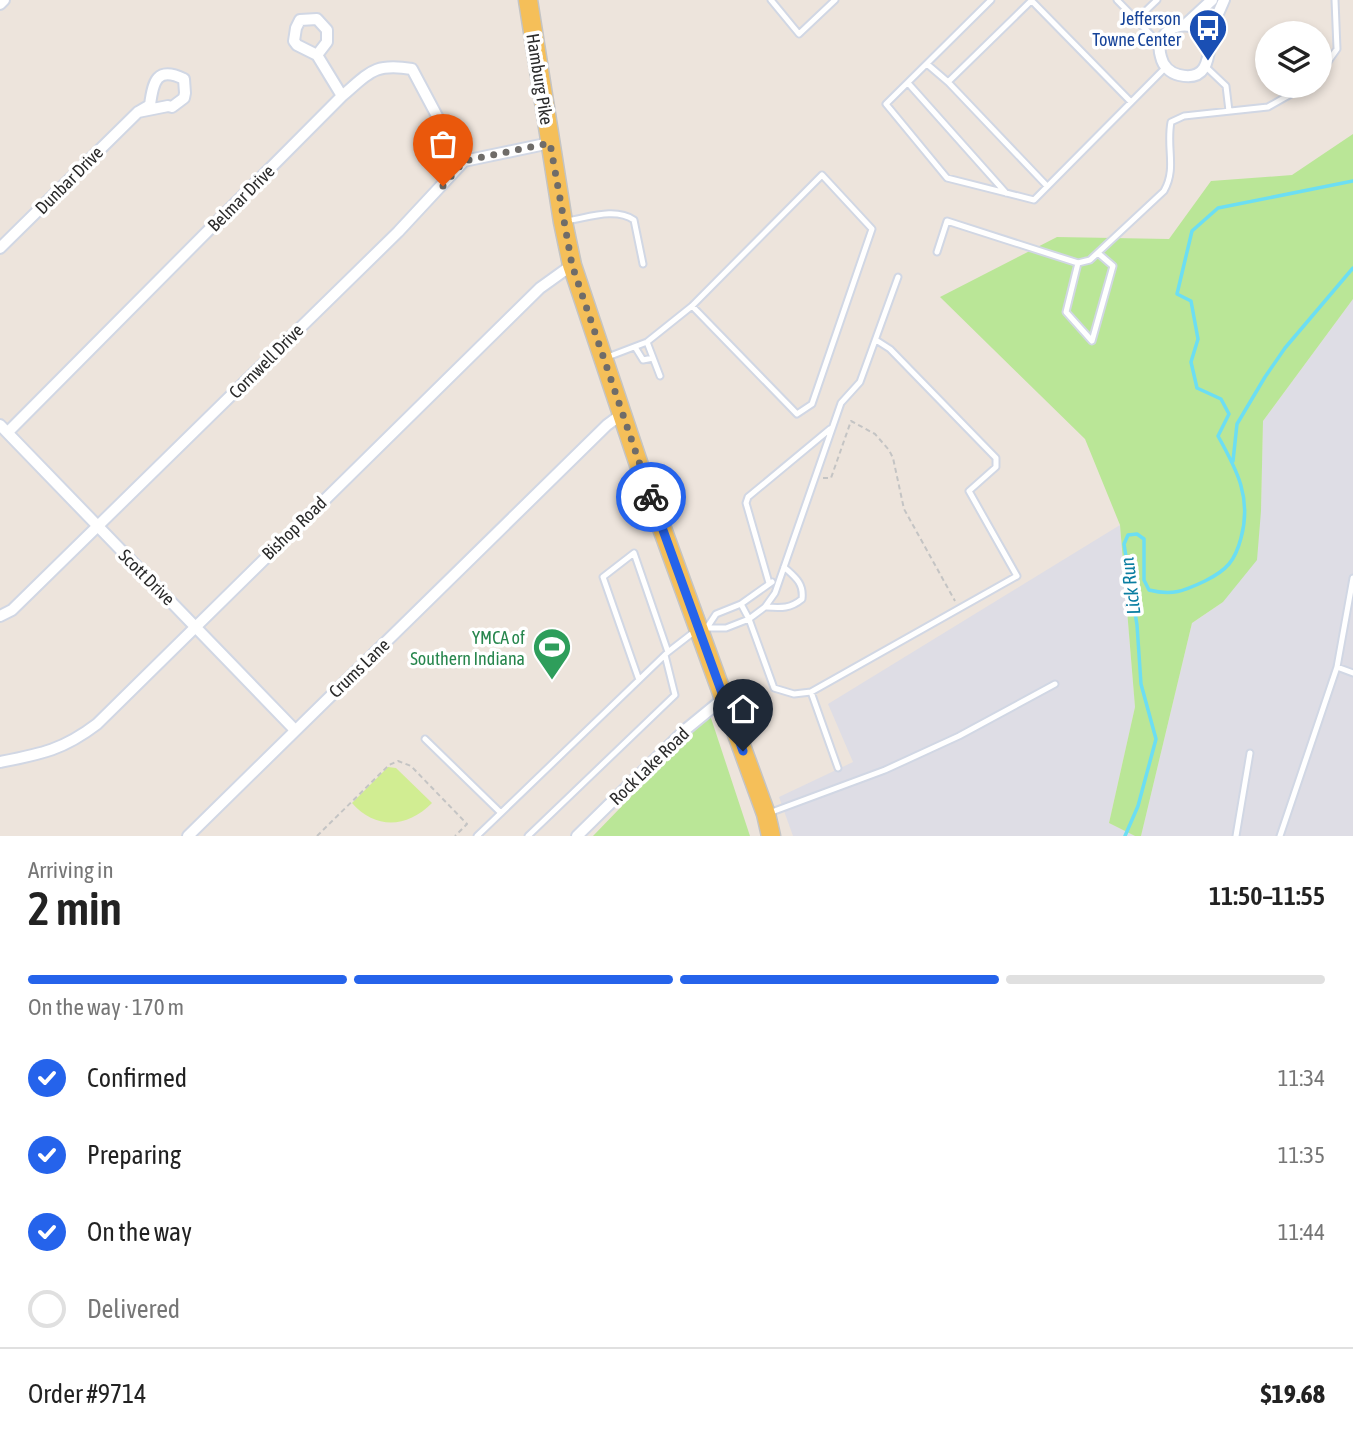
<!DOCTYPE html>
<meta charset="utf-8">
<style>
:root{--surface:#fff;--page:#f2f2f2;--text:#222;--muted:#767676;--line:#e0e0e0;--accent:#2563eb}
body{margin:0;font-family:"Asap Condensed",sans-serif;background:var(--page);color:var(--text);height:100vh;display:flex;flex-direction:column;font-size:26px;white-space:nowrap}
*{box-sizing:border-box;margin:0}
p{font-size:23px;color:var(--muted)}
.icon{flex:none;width:38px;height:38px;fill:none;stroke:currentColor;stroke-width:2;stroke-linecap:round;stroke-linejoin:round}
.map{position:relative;height:836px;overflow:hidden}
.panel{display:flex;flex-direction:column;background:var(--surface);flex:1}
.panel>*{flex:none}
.controls{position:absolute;left:1255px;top:21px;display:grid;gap:14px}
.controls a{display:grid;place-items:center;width:77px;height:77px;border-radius:50%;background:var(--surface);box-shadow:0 4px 10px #0003;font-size:35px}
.pin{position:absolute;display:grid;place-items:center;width:60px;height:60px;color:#fff;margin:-72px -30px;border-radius:50% 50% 50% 0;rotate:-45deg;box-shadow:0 0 7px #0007}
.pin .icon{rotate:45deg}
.courier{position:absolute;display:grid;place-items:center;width:70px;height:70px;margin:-35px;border:5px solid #2563eb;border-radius:50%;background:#fff;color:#222;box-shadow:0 2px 9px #0007}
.headline em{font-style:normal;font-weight:600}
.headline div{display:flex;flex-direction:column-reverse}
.headline{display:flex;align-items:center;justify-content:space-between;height:119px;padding:0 28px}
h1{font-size:46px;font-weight:600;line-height:52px}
.bar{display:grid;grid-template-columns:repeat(4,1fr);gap:10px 7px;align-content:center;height:84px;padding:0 28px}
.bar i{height:9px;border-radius:5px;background:var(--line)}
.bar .on{background:var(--accent)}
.bar p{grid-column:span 4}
.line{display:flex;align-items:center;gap:18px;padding:0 28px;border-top:2px solid var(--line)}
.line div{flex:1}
ol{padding:0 28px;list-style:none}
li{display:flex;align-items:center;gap:21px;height:77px}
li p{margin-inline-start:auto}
li .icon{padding:7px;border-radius:50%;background:var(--accent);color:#fff;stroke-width:4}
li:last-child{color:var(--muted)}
li i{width:38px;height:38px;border:4px solid var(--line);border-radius:50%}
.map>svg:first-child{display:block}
.industrial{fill:#dedde5}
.green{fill:#bae697}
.pitch{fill:#d1ed92}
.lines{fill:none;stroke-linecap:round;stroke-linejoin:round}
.stream{stroke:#6cdef3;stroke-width:3.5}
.service-casing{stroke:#d1d7e4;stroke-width:9}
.minor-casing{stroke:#d1d7e4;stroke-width:14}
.primary-casing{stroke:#c4c4c4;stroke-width:21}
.path{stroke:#c4c4c4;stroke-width:2;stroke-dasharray:5 3.5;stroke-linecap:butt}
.service{stroke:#fff;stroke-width:5}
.minor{stroke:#fff;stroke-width:10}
.primary{stroke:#f5bf59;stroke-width:18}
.done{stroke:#6f6c69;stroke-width:7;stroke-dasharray:0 12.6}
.route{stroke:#2563eb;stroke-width:9}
.labels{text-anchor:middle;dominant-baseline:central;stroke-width:7;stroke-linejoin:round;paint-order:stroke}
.transit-label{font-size:18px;fill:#164399;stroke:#fff;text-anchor:end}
.street-label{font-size:18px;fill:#2b2b2b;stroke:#fff}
.leisure-label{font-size:18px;fill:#27864d;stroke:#fff;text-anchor:end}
.water-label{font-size:19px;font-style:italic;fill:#097da1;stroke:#fff}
</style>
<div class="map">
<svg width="1353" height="836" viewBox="0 0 1353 836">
<rect width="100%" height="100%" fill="#ede4dc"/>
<path class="industrial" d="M 1353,299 L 1353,836 L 1141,836 L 1192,623 L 1223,602 L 1261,511 L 1263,421 Z
M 1120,525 L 1135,707 L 1109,823 L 1135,836 L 793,836 L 779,797 L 853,762 L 828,704 Z"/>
<path class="green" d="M 1353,134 L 1353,299 L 1263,421 L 1261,511 L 1257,560 L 1223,602 L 1192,623 L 1141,836 L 1135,836 L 1109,823 L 1135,707 L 1120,525 L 1085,439 L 940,297 L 1057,237 L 1169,239 L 1211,181 L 1292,175 Z
M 710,715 L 750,836 L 593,836 Z"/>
<path class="pitch" d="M 388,767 L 396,768 L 432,803 C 407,828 376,830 352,803 Z"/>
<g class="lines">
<path class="stream" d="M 1233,461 L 1237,424 L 1265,377 L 1285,348 L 1353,268
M 1125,836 L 1138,806 L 1156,739 L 1141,684 L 1137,625 L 1124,544 L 1128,535 L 1137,534 L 1144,539 L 1144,580 L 1149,590 C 1172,596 1184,591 1205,581 C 1227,570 1235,561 1241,538 C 1252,498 1237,470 1218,436 L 1229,414 L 1221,399 L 1197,388 L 1191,362 L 1198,339 L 1191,301 L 1177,294 L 1192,231 L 1218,208 L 1353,181"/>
<g class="service-casing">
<path id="service" d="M 771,0 L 799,34 L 835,0
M 991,0 L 886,104 L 947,178 L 1034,200 L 1166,67
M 1031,0 L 1131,102
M 1117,0 L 1160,44
M 1136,20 L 1157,0
M 927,64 L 948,82 L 1047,186
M 1205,66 L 1226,86 L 1229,111
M 1320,73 L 1337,49 L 1335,0
M 948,82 L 1032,0
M 908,83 L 1006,193
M 566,221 C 587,218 615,207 634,220 L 643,264
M 937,252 L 947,221 L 1078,263 L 1090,260 L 1164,191 C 1177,168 1166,148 1171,122 L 1184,116 L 1268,107 L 1305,86
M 1078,263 L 1066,312 L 1092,341 L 1113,266 L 1098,253
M 647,342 L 660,376
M 635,347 L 643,360 L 653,358
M 605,358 L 647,342 L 692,306 L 822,175 L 872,229 L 812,404 L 797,414 L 692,306
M 769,583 L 746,503 L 748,497 L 830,429
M 741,604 L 749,619 L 774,688 L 794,694 L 811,692 L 1017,576 L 969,491 L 996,467 L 996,458 L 890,349 L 876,340
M 765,607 C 781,608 790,609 802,599 C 804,583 795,577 784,567
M 708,626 L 716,614 L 741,604 L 772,582
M 1337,667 L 1353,673
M 639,680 L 603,577 L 634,553 L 668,652
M 811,692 L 838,768
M 425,739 L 501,813
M 769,813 L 885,770 L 959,736 L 1055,684
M 477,836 L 668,652 L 699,628 L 726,628 L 749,619 L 765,607 L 775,593 L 841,403 L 860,382 L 898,277
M 528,836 L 675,695 L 665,655
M 1236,836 L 1250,753
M 1280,836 L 1337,667 L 1353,578"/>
</g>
<g class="minor-casing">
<path id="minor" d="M 0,4 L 4,0
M 1185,25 L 1212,0
M 1211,46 C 1199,11 1151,25 1161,57 C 1163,66 1170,73 1179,75 C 1212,83 1208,50 1212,31 C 1214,20 1220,10 1224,0
M 317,55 L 327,42 L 327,30 L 317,19 L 300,20 L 296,28 L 294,41 L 297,45 L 317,55 L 342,96
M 0,248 L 138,112 L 150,105 C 153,81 157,66 184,79 L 185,93 L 184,98 L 172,107 L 168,106 L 138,112
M 0,425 L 295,730
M 8,432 L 342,96 C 370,72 374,63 412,69 L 462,163
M 0,616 L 12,610 L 398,232 L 464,161 L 550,143
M 0,762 C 41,754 63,750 97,724 L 540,288 L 572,265
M 188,836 L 607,425 L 622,414
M 577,836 L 685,730 L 724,698"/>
</g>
<g class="primary-casing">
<path id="primary" d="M 528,0 L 563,222 L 572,265 L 640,468 L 766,814 L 771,836"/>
</g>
<path class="path" d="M 823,478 L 831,478 L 851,421 L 875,434 L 889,450 L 893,458 L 904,509 L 955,601
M 317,836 L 389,765 L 398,761 L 411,766 L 467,824 L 455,836"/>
<use href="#service" class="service"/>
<use href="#minor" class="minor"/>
<use href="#primary" class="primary"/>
</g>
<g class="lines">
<path class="done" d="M 443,186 L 464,161 L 550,143 L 572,265 L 651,497"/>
<path class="route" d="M 651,497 L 743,751"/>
</g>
<defs>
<g id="bus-pin" transform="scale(2.0125)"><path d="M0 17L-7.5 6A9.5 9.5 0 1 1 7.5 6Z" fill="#1a4fb4" stroke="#fff"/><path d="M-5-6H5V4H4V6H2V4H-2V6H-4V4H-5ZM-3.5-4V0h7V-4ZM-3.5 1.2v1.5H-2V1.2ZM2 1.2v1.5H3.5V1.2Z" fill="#fff"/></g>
<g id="stadium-pin" transform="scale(2.0125)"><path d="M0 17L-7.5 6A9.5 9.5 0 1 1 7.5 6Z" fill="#2e9e5b" stroke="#fff"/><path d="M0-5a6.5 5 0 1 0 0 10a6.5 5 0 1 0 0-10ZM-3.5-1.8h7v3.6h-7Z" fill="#fff"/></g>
</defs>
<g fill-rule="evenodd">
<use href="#bus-pin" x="1208" y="28"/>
<use href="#stadium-pin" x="552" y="647"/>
</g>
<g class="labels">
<g class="transit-label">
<text x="1181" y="18">Jefferson<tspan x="1181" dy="21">Towne Center</tspan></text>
</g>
<g class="street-label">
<text transform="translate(540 79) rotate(81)">Hamburg Pike</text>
<text transform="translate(69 180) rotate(-45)">Dunbar Drive</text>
<text transform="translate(241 198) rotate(-45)">Belmar Drive</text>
<text transform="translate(266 361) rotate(-45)">Cornwell Drive</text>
<text transform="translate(294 528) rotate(-44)">Bishop Road</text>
<text transform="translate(147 577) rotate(45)">Scott Drive</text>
<text transform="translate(359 668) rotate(-44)">Crums Lane</text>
<text transform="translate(649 766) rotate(-44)">Rock Lake Road</text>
</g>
<g class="leisure-label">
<text x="525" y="637">YMCA of<tspan x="525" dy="21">Southern Indiana</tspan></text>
</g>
<g class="water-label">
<text transform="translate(1130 586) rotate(-97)">Lick Run</text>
</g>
</g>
</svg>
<div class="controls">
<a><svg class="icon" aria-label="layers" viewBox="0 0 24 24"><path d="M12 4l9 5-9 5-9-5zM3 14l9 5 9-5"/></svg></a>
</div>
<div class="pin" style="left:443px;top:186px;background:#ea580c"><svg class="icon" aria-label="bag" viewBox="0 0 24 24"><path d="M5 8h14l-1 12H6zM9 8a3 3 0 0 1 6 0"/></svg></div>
<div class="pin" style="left:743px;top:751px;background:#1f2937"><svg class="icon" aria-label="home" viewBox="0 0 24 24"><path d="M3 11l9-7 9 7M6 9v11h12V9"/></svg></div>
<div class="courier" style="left:651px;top:497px"><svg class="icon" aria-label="bike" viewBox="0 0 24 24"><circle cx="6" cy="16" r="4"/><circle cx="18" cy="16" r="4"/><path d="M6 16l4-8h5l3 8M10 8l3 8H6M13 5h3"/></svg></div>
</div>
<section class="panel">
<div class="headline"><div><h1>2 min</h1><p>Arriving in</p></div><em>11:50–11:55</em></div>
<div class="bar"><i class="on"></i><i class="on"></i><i class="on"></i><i></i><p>On the way · 170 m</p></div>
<ol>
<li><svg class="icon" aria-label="check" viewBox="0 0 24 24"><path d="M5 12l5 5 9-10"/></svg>Confirmed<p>11:34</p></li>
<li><svg class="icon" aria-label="check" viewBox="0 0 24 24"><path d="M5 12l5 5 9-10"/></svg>Preparing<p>11:35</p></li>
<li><svg class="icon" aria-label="check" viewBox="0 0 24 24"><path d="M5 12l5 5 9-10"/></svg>On the way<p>11:44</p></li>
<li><i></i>Delivered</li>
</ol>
<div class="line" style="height:91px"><div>Order #9714</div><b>$19.68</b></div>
</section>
